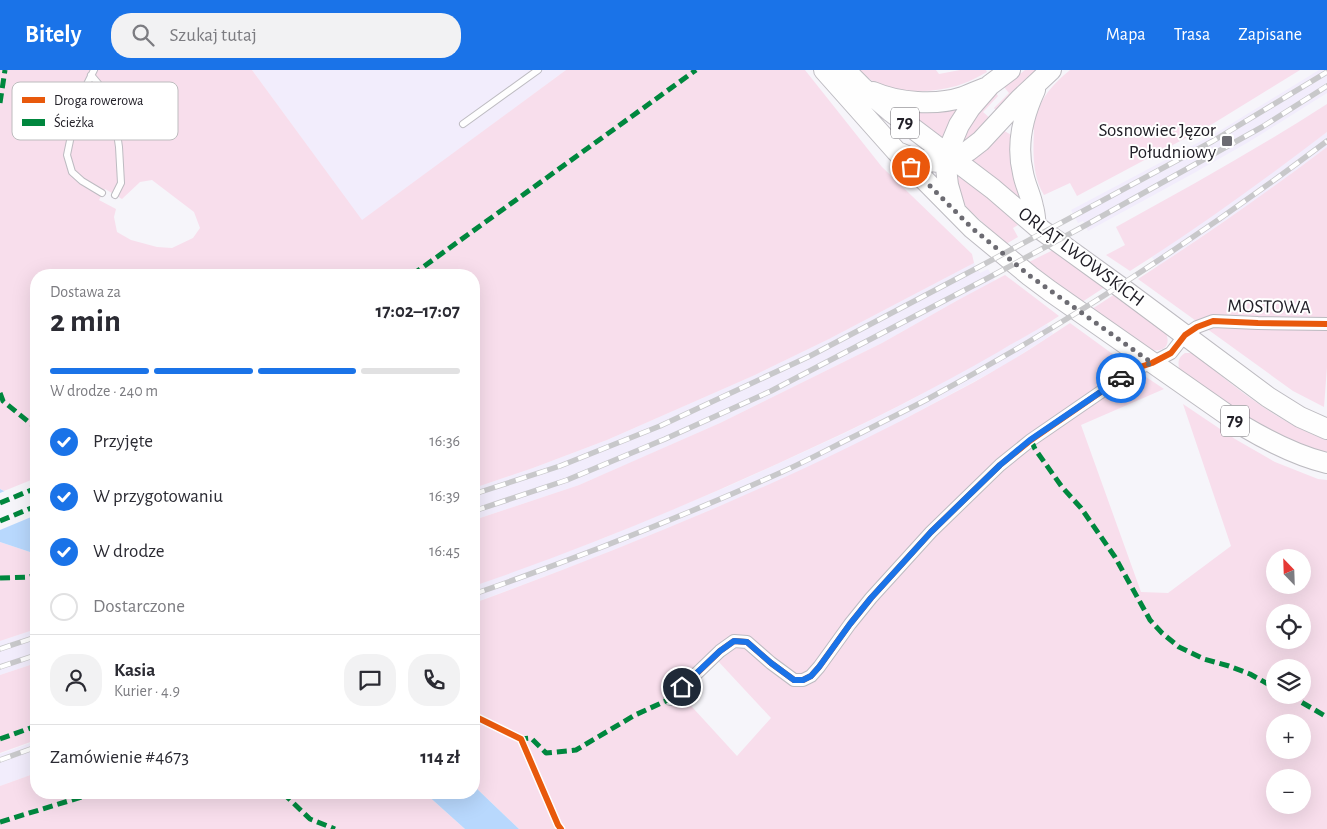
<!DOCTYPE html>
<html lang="pl">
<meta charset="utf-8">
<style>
:root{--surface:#fff;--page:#f2f2f3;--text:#2b2b33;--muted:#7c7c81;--line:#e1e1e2;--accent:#1a73e8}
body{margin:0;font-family:"Alegreya Sans",sans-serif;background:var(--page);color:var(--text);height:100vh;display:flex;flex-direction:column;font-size:19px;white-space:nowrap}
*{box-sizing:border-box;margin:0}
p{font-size:16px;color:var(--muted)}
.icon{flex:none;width:28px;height:28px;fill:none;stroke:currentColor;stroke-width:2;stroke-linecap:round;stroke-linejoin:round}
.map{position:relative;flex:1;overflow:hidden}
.sheet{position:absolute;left:30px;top:199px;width:450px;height:530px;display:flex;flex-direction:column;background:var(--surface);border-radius:20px;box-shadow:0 5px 20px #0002}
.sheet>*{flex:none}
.needle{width:32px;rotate:337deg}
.fabs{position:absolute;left:1266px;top:479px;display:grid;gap:10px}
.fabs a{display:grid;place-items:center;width:45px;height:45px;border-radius:50%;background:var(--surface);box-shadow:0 5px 20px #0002;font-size:25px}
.pin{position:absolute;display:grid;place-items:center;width:42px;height:42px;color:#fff;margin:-21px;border:2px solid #fff;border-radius:50%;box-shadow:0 1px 5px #0007}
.courier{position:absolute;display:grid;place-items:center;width:50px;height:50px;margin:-25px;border:4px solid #1a73e8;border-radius:50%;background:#fff;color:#222;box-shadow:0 1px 6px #0007}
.head em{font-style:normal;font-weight:700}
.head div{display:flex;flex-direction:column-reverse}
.head{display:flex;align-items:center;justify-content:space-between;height:85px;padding:0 20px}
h1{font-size:32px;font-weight:700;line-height:38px}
.bar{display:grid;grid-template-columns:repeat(4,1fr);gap:8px 5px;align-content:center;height:60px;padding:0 20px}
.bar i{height:6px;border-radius:4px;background:var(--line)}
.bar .current{background:var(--accent)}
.bar p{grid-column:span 4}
.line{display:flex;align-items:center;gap:12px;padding:0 20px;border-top:1px solid var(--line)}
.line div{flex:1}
.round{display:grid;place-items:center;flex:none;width:52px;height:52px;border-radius:20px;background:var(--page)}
ol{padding:0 20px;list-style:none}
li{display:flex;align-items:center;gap:15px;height:55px}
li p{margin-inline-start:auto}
li .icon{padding:5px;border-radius:50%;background:var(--accent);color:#fff;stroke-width:4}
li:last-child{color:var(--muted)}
li i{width:28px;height:28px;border:2px solid var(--line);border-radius:50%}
header{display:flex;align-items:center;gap:30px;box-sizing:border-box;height:70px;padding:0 25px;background:var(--accent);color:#fff}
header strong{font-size:24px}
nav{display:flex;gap:28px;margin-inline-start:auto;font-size:18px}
.search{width:350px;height:45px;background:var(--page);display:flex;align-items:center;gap:12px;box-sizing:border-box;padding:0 18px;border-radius:20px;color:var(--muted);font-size:19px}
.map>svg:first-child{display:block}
.built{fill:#f2edfc}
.green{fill:#f8deec;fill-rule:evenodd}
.water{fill:#b8d8fd}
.pier{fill:#f6f5fa}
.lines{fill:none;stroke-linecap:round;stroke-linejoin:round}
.service-casing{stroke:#bdbbc1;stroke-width:8}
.minor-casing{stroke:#bdbbc1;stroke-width:14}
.primary-casing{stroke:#bdbbc1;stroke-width:22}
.service{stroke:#fefefe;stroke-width:6}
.minor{stroke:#fefefe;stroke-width:12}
.primary{stroke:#fefefe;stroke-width:20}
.rail-casing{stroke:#c8c8ca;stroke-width:5.5}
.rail{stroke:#fff;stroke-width:4;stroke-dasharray:11;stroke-linecap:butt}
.quiet{stroke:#00873e;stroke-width:5;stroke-dasharray:10 5;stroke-linecap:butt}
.cycleway-casing{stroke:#fff;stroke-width:9}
.cycleway{stroke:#e8590c;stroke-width:6}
.done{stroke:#6c6b72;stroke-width:5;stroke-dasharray:0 9}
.route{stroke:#1a73e8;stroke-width:6}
.poi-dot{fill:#6c6b72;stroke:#fff;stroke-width:2}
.labels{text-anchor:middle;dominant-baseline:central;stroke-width:4;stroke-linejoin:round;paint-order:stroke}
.shield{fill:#fff;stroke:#646368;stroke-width:1}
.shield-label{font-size:18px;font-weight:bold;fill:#222028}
.poi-label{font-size:19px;fill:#222028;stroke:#fff;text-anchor:end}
.street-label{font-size:19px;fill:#222028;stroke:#fff}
.key{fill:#fff;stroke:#bdbcbe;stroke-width:1}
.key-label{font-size:14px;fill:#222028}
</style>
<header>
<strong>Bitely</strong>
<div class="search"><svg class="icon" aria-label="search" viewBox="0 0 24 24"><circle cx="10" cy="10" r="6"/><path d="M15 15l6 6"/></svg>Szukaj tutaj</div>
<nav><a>Mapa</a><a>Trasa</a><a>Zapisane</a></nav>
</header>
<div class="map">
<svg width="1327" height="759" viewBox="0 0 1327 759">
<rect width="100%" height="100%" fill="#f6f5fa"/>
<path class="built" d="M 252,0 L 566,0 L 362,151 Z
M 1319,0 L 1327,0 L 1327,23 L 1247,73 L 1194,103 L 1088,161 L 1083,151 L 1078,153 L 1071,140 L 1218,62 Z
M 1327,62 L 1327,77 L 1258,128 L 1158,196 L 1152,187 L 1263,109 Z
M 974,193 L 980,203 L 988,199 L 995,211 L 958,230 L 882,273 L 720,353 L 648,385 L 579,415 L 474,450 L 474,418 L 533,398 L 607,370 L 755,305 L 829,269 Z
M 1047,254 L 1053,264 L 1003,296 L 858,374 L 786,408 L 668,458 L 586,491 L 474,533 L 474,516 L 604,468 L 729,416 L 843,364 L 909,331 Z
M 36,559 L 36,593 L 0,605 L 0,571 Z
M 36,671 L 36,703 L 0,716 L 0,684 Z"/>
<path class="green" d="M 0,0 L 252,0 L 362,150 L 566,0 L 805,0 L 882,97 L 972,184 L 974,193 L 829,269 L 755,305 L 607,370 L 533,398 L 474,418 L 474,205 L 36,205 L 36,408 L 4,421 L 0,419 ZM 152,110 L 194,142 L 200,158 L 193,168 L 172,178 L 157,177 L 131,170 L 117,162 L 114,147 L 116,139 L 99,130 L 105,119 L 122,129 L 140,112 Z
M 859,0 L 936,0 L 939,4 L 960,0 L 986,0 L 987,2 C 979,6 971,11 962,14 C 937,23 903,24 878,14 C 871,11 865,5 859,0 Z
M 1025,0 L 1038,0 L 997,42 L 994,38 L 1009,23 L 1004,17 Z
M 1070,0 L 1300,0 L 1214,53 L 1077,126 L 1070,113 L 1044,125 C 1032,106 1033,81 1034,60 L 1031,57 C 1041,30 1047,19 1070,0 Z
M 996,23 L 998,26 L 983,42 L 991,49 L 970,72 L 957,74 L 983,36 Z
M 1327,34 L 1327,62 C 1263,111 1198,158 1130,201 L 1106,185 L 1125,175 L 1116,157 C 1187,118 1259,78 1327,34 Z
M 960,36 L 944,72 L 902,39 Z
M 1001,59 L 1013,66 L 1021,127 L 1019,131 L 970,93 Z
M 1327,77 L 1327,297 L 1324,337 L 1293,321 L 1138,209 C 1203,167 1266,123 1327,77 Z
M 953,99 L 985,124 L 1018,155 L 1013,158 L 1018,167 L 1006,174 L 967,138 L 958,124 Z
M 1053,180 L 1105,217 L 1082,232 L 1029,192 Z
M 1005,205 L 1059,246 C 1040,259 1020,269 1000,281 C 932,320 863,355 792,387 C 688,435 582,479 474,516 L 474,450 L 579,415 L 720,353 L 882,273 L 958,230 Z
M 1115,224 L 1166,263 C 1171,276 1164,282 1151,280 L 1092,239 Z
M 1070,253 L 1125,293 L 1164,319 L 1081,355 L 1141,522 L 1168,523 L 1231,476 L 1183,334 L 1235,369 L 1275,392 L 1318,409 L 1327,410 L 1327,759 L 519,759 L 474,716 L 474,533 C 635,474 795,409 946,327 C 965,317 984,307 1002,296 C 1025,283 1047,268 1070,253 ZM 1275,488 L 1302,488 L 1302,515 L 1275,515 ZM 1275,542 L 1302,542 L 1302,570 L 1275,570 ZM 717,590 L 771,648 L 737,686 L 683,627 ZM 1275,598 L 1302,598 L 1302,625 L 1275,625 ZM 1275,652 L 1302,652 L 1302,680 L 1275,680 ZM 1275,708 L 1302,708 L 1302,735 L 1275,735 Z
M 1185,283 L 1192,283 L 1199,288 C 1239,320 1278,353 1327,370 L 1327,383 C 1308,377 1290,371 1273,362 C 1239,345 1209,321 1179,299 C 1178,291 1178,288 1185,283 Z
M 0,472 L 36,484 L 36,559 L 0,571 Z
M 36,593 L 36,670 L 0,683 L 0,605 Z
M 36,703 L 36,722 L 425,723 L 465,759 L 0,759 L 0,716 Z"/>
<path class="water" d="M 0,419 L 36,438 L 36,484 L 0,472 Z
M 474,716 L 519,759 L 465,759 L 425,723 L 474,722 Z"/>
<path class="pier" d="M 7,420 L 36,435 L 36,445 L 0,460 L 0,423 Z"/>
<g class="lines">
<g class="service-casing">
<path id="service" d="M 94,0 L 78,32 L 67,85 L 72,102 L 82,111 L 102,123
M 91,5 L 106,23 L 114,43 L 119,77 L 121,113 L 115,125
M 463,54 L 538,0"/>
</g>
<g class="minor-casing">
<path id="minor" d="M 670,629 L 720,581 L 734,571 L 747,572 L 771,593 L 794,610 L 803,610 L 811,606 L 819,597 L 850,554 L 871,528 L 931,462 L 1000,395 L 1031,370 L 1124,306 L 1137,298 L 1152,293 L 1171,283 L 1185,265 L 1197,257 L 1213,251 L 1258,253 L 1327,254"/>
</g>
<g class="primary-casing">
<path id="primary" d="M 824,0 L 896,81 L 972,158 L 1030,206 L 1050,221 L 1243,356 C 1270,372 1297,386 1327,393
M 845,0 L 862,17 L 890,41 L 993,119 L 1036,156 L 1119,216 L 1268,327 L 1300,347 L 1327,359
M 1035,20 C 1023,46 1016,75 1023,103 C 1025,115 1031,125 1033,137 C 1035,143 1035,150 1036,156
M 873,22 C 898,33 936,36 963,27 C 970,24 977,21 985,18
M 900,83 L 914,89 L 939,92 L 968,81 L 981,71 L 1020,29 L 1051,0
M 955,139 L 948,115 L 946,98 L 950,88 L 951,74 L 959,55 L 970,38 L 990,15 L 1010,0"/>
</g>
<use href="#service" class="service"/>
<use href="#minor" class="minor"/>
<use href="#primary" class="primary"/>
<g class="rail-casing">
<path id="rail" d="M 474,424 L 560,396 L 660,356 L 810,286 L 977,198 L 1213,71 L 1327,2
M 474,441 L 567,410 L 665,369 L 771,321 L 988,208 L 1086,155 L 1262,57 L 1327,16
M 474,524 C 578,488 681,447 782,402 C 809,390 834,376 861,363 C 882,352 905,341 926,330 C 1065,255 1201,166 1327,71
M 0,579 L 36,567
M 0,597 L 36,585
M 0,690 L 36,677"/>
</g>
<use href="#rail" class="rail"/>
<path class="quiet" d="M 0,33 L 5,0
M 412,205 L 696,0
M 0,323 L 3,331 L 36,358
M 1031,370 L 1035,379 L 1062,417 L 1081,438 L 1115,487 L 1150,550 L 1162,563 L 1179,577 L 1204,589 L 1229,596 L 1250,604 L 1275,618
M 0,433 L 36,418
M 0,451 L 36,436
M 0,508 L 29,507 L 36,505
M 1289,625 L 1327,647
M 519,667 L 521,669 L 531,668 L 546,683 L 576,680 L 635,645 L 670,629
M 0,669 L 36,656
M 271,722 L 286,726
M 285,722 L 286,726 L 310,749 L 335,759
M 0,752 L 98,722"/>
<g class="cycleway-casing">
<path id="cycleway" d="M 670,629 L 720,581 L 734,571 L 747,572 L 771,593 L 794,610 L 803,610 L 811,606 L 819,597 L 850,554 L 871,528 L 931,462 L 1000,395 L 1031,370 L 1124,306 L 1137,298 L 1152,293 L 1171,283 L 1185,265 L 1197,257 L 1213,251 L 1258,253 L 1327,254
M 474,646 L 521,669 L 558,755 L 561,759"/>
</g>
<use href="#cycleway" class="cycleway"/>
</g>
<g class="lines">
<path class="done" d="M 911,97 L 972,158 L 1030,206 L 1152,293 L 1137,298 L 1121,308"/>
<path class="route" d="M 682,617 L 720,581 L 734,571 L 747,572 L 771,593 L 794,610 L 803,610 L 811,606 L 819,597 L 850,554 L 871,528 L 931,462 L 1000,395 L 1030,370 L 1121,308"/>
</g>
<rect class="poi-dot" x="1221" y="65" width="12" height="12" rx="2.5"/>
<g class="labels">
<g class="shield">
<rect x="891" y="37.5" width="28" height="31" rx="4"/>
<rect x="1221" y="335.5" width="28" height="31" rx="4"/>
</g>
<g class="shield-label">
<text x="905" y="53">79</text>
<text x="1235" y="351">79</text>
</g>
<g class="poi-label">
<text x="1216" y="60">Sosnowiec Jęzor<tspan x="1216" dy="22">Południowy</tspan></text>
</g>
<g class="street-label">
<text transform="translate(1081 187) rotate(37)">ORLĄT LWOWSKICH</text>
<text transform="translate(1269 237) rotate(1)">MOSTOWA</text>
</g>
</g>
<rect x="12" y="12" width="166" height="58" rx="8" class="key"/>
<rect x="22" y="27" width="23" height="6" fill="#e8590c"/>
<rect x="22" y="49" width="23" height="7" fill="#00873e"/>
<g class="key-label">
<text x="54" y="35">Droga rowerowa</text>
<text x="54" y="57">Ścieżka</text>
</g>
</svg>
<div class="fabs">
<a><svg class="needle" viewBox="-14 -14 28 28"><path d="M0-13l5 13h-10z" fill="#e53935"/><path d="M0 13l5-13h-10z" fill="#7c7c81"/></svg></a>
<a><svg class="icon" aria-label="locate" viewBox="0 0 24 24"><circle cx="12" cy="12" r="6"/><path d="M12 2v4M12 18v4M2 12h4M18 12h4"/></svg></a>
<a><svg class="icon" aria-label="layers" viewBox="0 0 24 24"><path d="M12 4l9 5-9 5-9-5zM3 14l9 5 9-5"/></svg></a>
<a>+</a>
<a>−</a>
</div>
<div class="pin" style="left:911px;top:97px;background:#ea580c"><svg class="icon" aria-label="bag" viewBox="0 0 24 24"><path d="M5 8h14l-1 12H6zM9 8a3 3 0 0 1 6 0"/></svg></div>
<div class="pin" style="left:682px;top:617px;background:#1f2937"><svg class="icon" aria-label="home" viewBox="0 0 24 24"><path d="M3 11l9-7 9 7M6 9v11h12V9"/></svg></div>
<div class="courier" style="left:1121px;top:308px"><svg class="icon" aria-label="car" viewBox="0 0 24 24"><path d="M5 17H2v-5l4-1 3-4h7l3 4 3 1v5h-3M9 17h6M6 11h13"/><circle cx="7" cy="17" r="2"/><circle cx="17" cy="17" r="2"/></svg></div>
<section class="sheet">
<div class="head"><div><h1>2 min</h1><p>Dostawa za</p></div><em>17:02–17:07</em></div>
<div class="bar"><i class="current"></i><i class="current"></i><i class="current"></i><i></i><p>W drodze · 240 m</p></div>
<ol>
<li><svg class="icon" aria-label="check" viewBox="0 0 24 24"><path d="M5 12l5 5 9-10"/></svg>Przyjęte<p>16:36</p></li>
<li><svg class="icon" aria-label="check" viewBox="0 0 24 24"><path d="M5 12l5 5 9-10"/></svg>W przygotowaniu<p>16:39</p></li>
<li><svg class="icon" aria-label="check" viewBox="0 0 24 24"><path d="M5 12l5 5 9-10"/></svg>W drodze<p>16:45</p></li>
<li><i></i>Dostarczone</li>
</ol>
<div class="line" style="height:90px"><a class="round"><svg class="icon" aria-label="person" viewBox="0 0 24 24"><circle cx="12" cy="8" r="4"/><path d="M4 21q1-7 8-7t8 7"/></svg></a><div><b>Kasia</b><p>Kurier · 4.9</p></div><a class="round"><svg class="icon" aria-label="chat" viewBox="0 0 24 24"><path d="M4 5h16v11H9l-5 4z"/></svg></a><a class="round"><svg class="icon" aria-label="phone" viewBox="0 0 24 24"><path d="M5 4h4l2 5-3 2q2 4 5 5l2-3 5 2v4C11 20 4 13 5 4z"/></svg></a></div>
<div class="line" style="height:65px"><div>Zamówienie #4673</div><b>114 zł</b></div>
</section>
</div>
